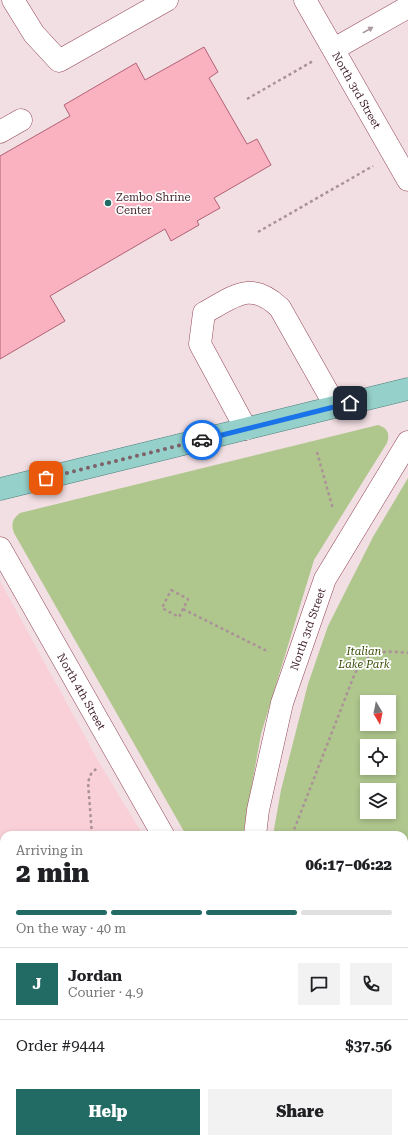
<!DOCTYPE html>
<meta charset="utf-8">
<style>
:root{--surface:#fff;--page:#f2f2f2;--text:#202124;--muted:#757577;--line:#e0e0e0;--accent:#226b64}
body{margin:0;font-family:"Roboto Serif",serif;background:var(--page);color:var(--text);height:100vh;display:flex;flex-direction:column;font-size:15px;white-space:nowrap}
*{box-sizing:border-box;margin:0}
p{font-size:13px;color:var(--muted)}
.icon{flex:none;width:22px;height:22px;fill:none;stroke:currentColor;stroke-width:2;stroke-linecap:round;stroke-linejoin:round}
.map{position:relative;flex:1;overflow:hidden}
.side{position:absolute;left:0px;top:831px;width:408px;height:312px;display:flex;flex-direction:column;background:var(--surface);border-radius:12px 12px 0 0;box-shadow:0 2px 6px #0003}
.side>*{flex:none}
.needle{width:26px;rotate:170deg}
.fabs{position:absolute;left:360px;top:695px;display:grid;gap:8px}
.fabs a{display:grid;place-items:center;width:36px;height:36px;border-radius:0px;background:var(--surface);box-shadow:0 2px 6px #0003;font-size:20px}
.pin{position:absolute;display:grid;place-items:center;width:34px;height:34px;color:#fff;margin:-17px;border-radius:8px;box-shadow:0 2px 6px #0006}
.courier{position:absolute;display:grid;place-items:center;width:40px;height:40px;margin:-20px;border:3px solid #1a73e8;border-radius:50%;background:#fff;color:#222;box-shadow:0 1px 5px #0007}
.headline em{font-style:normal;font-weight:800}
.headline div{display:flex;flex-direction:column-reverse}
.headline{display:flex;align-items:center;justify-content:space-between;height:68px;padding:0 16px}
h1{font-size:26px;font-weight:800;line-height:30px}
.bar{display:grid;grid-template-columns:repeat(4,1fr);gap:6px 4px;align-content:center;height:48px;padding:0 16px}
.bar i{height:5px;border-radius:3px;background:var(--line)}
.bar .on{background:var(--accent)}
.bar p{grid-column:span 4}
.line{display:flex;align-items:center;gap:10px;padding:0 16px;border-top:1px solid var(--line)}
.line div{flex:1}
.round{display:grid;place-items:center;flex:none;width:42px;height:42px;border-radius:0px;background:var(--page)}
.action{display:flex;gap:8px;margin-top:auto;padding:8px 16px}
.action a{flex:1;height:46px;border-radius:0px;background:var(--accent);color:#fff;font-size:16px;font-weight:800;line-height:46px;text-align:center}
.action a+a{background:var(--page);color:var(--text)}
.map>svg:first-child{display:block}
.built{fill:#f9d0d8}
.green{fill:#afc68d;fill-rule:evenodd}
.building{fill:#fab2c1;stroke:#b26174}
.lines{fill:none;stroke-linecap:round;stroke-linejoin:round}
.minor-casing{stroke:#934558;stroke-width:23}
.major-casing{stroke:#4a7d79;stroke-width:23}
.path{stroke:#ab9298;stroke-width:2.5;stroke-dasharray:3 3;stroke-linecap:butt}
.minor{stroke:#fff;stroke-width:22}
.major{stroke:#96d0ca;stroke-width:22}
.oneway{fill:#a9999d}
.done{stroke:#7e6168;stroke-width:4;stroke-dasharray:0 7.2}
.route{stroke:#1a73e8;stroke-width:5}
.poi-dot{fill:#226b64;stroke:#fff;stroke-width:1.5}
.labels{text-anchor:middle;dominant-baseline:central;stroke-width:3.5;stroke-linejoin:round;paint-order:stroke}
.street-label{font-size:11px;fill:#3f1d26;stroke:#fff}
.poi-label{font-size:11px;fill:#3f1d26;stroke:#fff;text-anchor:start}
.park-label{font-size:11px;font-style:italic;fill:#3a4e08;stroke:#fff}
</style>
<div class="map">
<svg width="408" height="1143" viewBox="0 0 408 1143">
<rect width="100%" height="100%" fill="#f2dfe3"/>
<path class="built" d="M 0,581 L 100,764 L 143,835 L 4,835 L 4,1139 L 247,1139 L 247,1143 L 0,1143 Z"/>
<path class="green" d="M 378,425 C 388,428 390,434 387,443 L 314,560 L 261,734 L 243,835 L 186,835 L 14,533 C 11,524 12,519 20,513 Z
M 408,478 L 408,1143 L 285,1143 L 285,1139 L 404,1139 L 404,835 L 273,835 L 281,790 L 308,684 L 328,626 L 373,537 ZM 367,702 L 389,702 L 389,724 L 367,724 ZM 367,746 L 389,746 L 389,768 L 367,768 ZM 367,790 L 389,790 L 389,812 L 367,812 Z"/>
<path class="building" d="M 204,47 L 218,72 L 209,78 L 247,144 L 257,139 L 271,165 L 214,198 L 220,208 L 197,221 L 199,225 L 171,241 L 165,229 L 50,296 L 65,321 L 0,359 L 0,156 L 70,116 L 64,105 L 136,63 L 145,80 Z"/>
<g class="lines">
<g class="minor-casing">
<g id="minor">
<path d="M 13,0 L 34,34 L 59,61 L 167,0"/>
<path id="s1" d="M 305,0 L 408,180"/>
<path d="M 334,49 L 408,7"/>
<path d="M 0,132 L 21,120"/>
<path d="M 246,429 L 200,344 L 204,313 C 235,296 251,280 280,308 L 336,407"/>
<path id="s2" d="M 0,548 L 163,835"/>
<path id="s3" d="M 255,835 L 258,810 L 282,703 L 325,579 L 408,442"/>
<path d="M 265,1139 L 265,1143"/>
<path d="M 71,1143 L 73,1139"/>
</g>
</g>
<g class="major-casing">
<path id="major" d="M 0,489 L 408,389"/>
</g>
<path class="path" d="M 247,99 L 313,61
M 258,232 L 373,166
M 317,452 L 333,509
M 171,590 L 188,599 L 179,617 L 162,608 Z
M 183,609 L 269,652
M 92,835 L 88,782 L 91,774 L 98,767
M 292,835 L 355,673 C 369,650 383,650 408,653
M 404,849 L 408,848
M 404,906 L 408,905
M 0,968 L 4,968
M 404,983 L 408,980
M 404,1077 L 408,1081
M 121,1139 L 122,1143"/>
<use href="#minor" class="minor"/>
<use href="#major" class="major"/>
</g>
<defs><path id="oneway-solid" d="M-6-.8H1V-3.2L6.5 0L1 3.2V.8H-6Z"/></defs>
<use class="oneway" href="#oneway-solid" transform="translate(368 30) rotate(-29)"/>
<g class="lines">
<path class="done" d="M 46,478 L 202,440"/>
<path class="route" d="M 202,440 L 350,403"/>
</g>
<circle class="poi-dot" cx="108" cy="203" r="4"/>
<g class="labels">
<g class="street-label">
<text stroke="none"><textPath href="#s1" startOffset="104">North 3rd Street</textPath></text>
<text stroke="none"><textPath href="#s3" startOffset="213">North 3rd Street</textPath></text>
<text stroke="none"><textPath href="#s2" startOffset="165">North 4th Street</textPath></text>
</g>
<g class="poi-label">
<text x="116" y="197">Zembo Shrine<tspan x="116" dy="13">Center</tspan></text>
</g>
<g class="park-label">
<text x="364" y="651">Italian<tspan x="364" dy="13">Lake Park</tspan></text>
</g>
</g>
</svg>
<div class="fabs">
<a><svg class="needle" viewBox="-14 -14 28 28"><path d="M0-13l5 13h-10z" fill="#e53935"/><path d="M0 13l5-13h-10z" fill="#757577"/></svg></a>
<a><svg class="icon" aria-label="locate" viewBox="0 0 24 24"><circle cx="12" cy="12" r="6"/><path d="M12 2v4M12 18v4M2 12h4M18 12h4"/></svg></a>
<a><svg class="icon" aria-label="layers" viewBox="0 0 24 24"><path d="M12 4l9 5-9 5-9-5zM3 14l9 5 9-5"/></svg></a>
</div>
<div class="pin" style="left:46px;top:478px;background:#ea580c"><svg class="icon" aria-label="bag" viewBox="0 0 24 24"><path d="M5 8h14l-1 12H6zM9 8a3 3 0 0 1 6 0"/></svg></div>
<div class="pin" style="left:350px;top:403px;background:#1f2937"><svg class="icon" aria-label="home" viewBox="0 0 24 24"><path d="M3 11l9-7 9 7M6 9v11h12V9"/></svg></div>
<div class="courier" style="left:202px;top:440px"><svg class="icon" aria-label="car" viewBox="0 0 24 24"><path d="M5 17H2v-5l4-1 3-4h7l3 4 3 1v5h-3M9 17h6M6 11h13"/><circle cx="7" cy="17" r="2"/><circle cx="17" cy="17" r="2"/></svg></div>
<section class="side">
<div class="headline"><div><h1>2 min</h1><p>Arriving in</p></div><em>06:17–06:22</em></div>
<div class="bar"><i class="on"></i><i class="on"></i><i class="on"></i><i></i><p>On the way · 40 m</p></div>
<div class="line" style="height:72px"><b class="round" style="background:var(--accent);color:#fff">J</b><div><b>Jordan</b><p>Courier · 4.9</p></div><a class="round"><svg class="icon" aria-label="chat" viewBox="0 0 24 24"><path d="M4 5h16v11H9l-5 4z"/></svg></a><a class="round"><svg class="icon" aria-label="phone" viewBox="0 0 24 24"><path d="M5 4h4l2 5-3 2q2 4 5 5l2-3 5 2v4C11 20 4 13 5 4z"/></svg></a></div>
<div class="line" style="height:52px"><div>Order #9444</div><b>$37.56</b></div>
<div class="action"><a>Help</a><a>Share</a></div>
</section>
</div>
